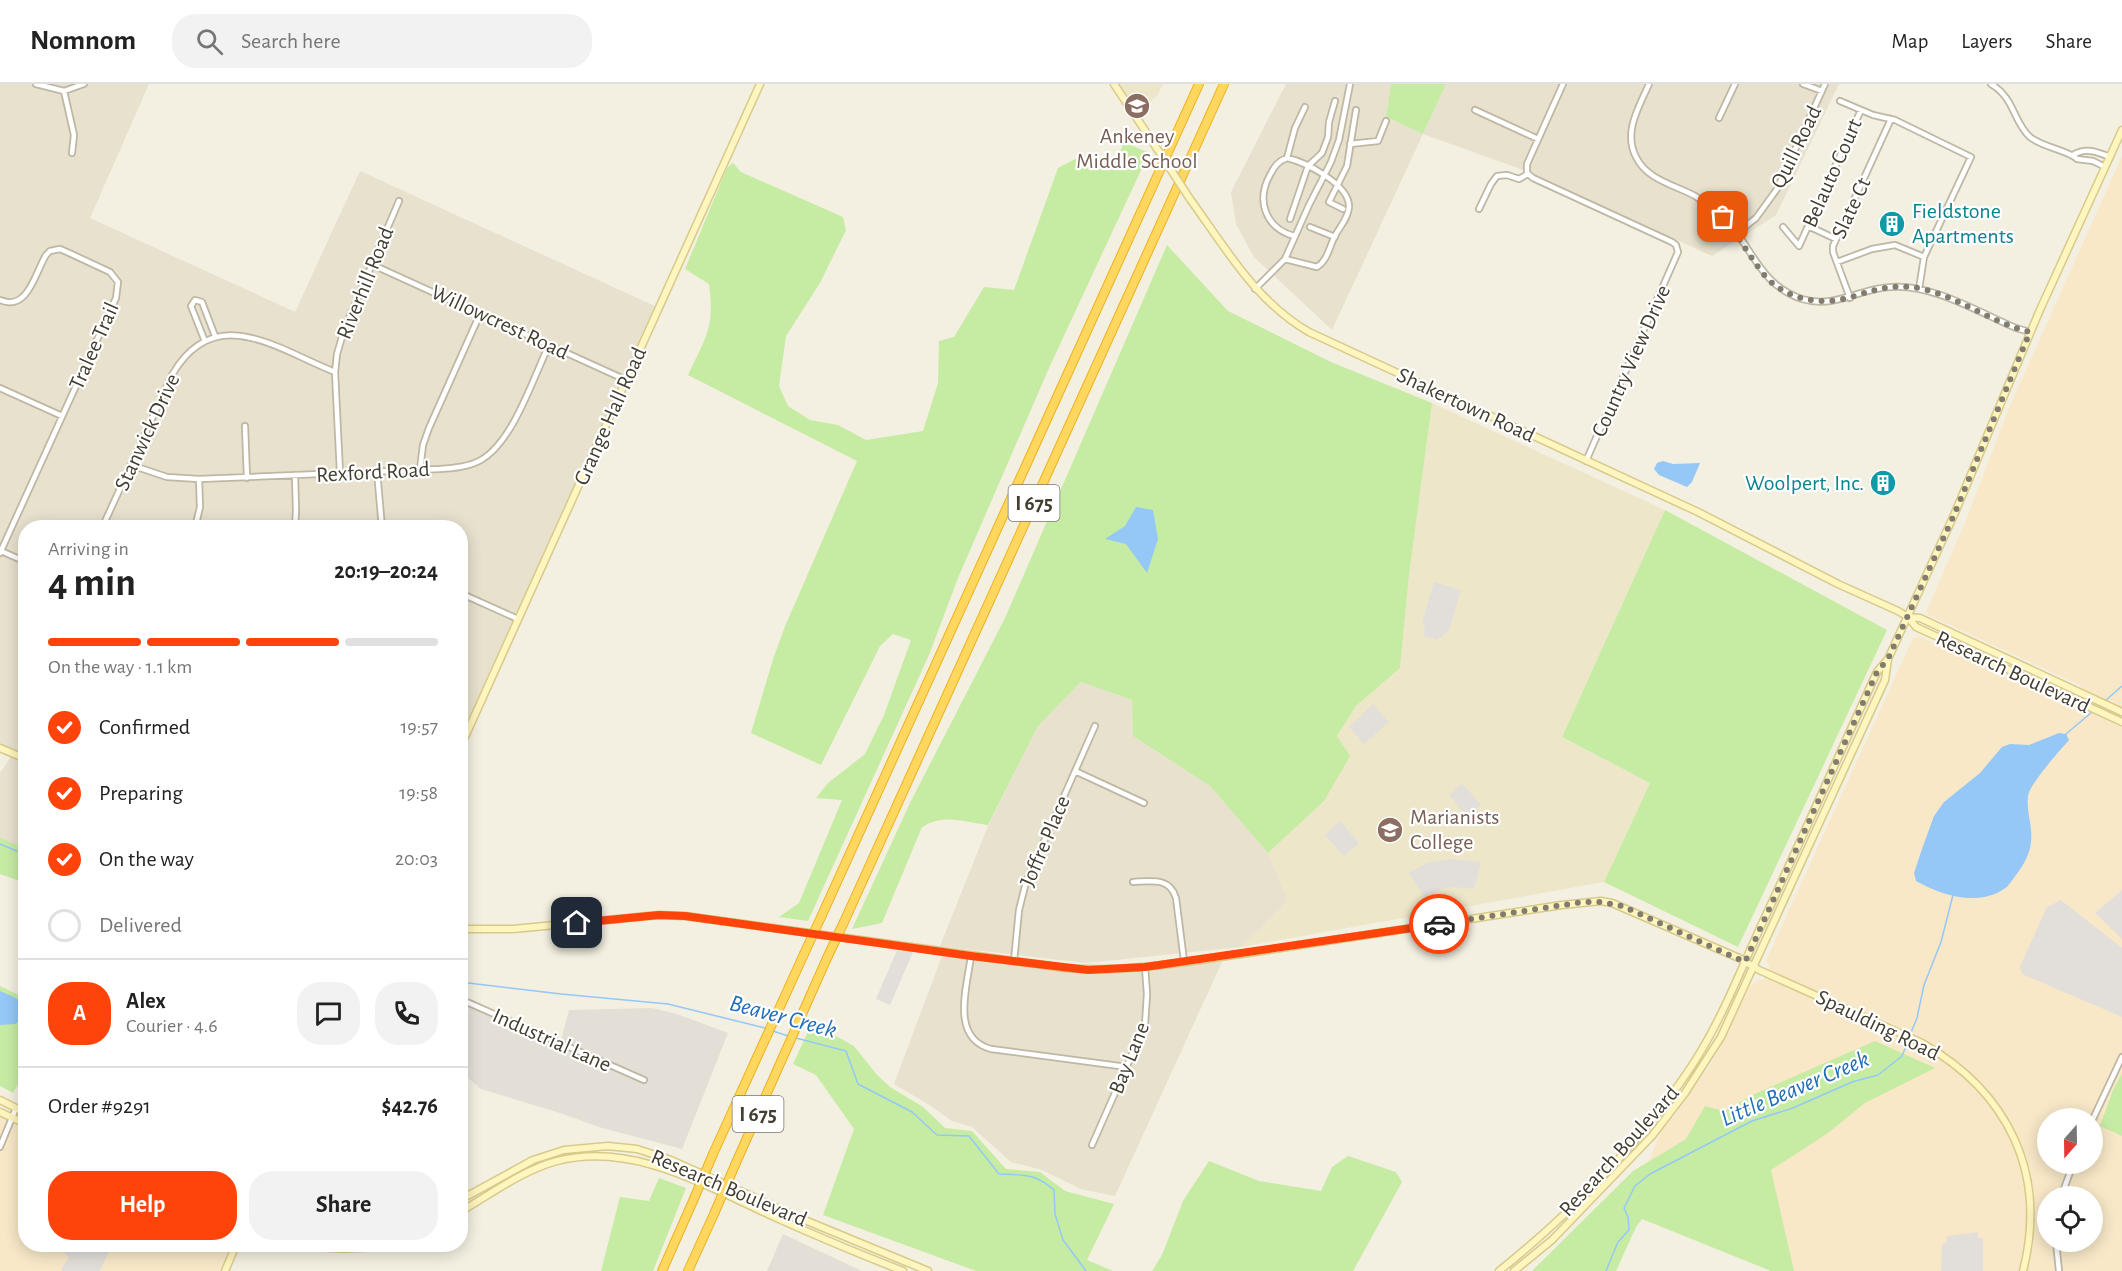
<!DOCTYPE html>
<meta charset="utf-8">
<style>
:root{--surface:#fff;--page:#f2f2f2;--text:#222;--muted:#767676;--line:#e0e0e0;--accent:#ff440b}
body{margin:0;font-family:"Alegreya Sans",sans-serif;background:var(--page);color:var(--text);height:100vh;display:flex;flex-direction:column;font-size:22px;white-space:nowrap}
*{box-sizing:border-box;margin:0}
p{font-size:20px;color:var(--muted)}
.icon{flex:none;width:33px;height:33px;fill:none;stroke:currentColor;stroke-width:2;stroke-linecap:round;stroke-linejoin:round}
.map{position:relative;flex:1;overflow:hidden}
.panel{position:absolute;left:18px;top:436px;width:450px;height:732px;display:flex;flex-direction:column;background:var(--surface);border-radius:24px;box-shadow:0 3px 15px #0003}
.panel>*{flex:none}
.needle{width:39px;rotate:200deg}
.tools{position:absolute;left:2037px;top:1024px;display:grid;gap:12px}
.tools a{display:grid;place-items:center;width:66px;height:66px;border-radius:50%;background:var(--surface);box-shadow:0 3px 15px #0003;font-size:30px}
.pin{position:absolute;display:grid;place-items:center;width:51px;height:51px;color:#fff;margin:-26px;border-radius:12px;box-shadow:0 3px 9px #0006}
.courier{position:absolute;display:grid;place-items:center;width:60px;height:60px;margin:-30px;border:4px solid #ff440b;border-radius:50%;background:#fff;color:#222;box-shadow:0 2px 8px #0007}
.headline em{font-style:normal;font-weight:700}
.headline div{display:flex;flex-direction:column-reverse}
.headline{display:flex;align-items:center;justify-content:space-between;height:102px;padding:0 30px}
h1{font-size:39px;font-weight:700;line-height:45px}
.bar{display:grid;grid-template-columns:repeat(4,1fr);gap:9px 6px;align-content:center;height:72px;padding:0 30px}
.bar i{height:8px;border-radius:4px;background:var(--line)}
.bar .on{background:var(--accent)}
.bar p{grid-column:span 4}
.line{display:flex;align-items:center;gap:15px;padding:0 30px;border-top:2px solid var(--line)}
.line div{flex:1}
.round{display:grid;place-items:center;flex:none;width:63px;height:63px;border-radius:24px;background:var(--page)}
ol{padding:0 30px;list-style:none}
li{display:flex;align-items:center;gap:18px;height:66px}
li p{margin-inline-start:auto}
li .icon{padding:6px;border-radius:50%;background:var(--accent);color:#fff;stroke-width:4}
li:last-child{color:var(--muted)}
li i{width:33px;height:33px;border:3px solid var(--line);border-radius:50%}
.action{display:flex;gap:12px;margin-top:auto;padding:12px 30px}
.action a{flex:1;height:69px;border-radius:24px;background:var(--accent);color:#fff;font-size:24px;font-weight:700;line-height:69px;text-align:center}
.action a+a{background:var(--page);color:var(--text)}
header{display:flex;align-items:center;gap:36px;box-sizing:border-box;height:84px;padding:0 30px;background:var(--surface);border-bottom:2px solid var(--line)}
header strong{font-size:28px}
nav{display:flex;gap:33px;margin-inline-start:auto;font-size:21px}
.search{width:420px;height:54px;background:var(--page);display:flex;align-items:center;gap:15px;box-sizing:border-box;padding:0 21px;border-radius:24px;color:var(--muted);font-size:22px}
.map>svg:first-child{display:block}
.residential{fill:#e7e1ce}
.commercial{fill:#f8e8c8;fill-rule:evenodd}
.industrial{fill:#e4dfd6}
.education{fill:#eee6c9}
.green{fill:#c6eca4}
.parking{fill:#e2dfda}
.water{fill:#95c7f7}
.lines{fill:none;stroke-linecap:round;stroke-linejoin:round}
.stream{stroke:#95c7f7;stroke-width:1.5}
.street-casing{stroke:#beb7a3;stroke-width:8}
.secondary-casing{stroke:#d7ca8b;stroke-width:9}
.highway-casing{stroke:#edb220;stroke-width:10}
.street{stroke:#fff;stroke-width:4.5}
.secondary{stroke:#fff5be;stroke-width:6}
.highway{stroke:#ffd75f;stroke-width:8}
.secondary-bridge-casing{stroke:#d7ca8b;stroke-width:9;stroke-linecap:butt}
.highway-bridge-casing{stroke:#edb220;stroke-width:10;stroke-linecap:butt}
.secondary-bridge{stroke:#fff5be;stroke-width:6}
.highway-bridge{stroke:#ffd75f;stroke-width:8}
.done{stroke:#817c6f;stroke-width:6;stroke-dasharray:0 10.8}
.route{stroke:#ff440b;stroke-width:8}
.labels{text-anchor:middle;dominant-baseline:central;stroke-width:4.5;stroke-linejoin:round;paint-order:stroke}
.shield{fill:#fff;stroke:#7c786f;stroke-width:1.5}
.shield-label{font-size:21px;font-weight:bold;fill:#443e31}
.education-label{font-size:22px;fill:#785e54;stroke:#fff}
.street-label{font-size:22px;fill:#443e31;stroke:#fff}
.culture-label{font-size:22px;fill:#0d838f;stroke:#fff;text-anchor:start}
.water-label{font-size:24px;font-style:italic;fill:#216db9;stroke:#fff}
</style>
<header>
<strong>Nomnom</strong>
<div class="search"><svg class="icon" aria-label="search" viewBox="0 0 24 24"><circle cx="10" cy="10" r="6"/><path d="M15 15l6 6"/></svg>Search here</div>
<nav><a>Map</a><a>Layers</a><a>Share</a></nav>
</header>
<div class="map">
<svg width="2122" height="1187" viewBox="0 0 2122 1187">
<rect width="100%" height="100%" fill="#f3efe1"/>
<path class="residential" d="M 0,0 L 149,0 L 90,134 L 295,228 L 360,87 L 659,224 L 469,645 L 460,641 L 460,444 L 26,444 L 25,766 L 0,754 L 0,689 L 13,670 L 0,664 Z
M 1286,0 L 1391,0 L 1386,33 L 1423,50 L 1446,0 L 1839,0 L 1776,131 L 1712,172 L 1518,84 L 1423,50 L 1332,246 L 1254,173 L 1236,140 L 1231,108 Z
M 1081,598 L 1132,616 L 1133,652 L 1210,702 L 1268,769 L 1288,817 L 1241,863 L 1086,879 L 940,862 L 988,742 L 1038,642 Z
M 942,872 L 1083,889 L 1222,878 L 1115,1112 L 1081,1105 L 1042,1086 L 1011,1078 L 972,1043 L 952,1037 L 931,1022 L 894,1000 Z"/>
<path class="commercial" d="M 2122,72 L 2122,1187 L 1771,1187 L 1642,1094 L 1661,1047 L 1675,1031 L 1712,978 L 1750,902 L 1759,896 L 1764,896 L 1770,883 L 1766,877 L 1913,554 L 1919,552 L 2065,622 L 2082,602 L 1928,531 L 1927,526 L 1965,439 L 2009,324 ZM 2048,1035 L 2092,1035 L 2092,1080 L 2048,1080 ZM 2048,1113 L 2092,1113 L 2092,1158 L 2048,1158 Z
M 0,1028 L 25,1040 L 26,1161 L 236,1161 L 225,1187 L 0,1187 Z"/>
<path class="industrial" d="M 460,912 L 561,956 L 569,926 L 652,924 L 677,930 L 728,949 L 682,1065 L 599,1043 L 560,1029 L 481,1005 L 461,988 Z
M 783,1150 L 862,1187 L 767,1187 Z"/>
<path class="education" d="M 1114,0 L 1163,0 L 1157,12 L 1135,31 Z
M 1432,319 L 1665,426 L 1562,653 L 1650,699 L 1604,798 L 1241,863 L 1288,817 L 1268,769 L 1324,717 L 1337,652 L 1356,622 L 1400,584 L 1409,491 Z"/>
<path class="green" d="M 1391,0 L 1446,0 L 1423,50 L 1386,33 Z
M 1124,58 L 1149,69 L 1049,284 L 958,494 L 929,571 L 808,837 L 779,833 L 799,819 L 842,716 L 816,714 L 828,699 L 865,670 L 884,631 L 911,556 L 893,550 L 880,562 L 821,681 L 751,649 L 774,572 L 786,540 L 857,377 L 688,291 C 706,253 715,243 709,200 L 685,185 L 727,84 L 733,79 L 741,88 L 843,133 L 846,146 L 820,199 L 786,252 L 779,302 L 788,322 L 810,336 L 838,341 L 866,356 L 923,347 L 938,299 L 939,257 L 954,253 L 984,203 L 1014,206 L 1058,84 L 1075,75 L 1118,73 Z
M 1167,161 L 1228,227 L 1331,278 L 1432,319 L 1409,491 L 1400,584 L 1356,622 L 1337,652 L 1350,672 L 1324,717 L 1268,769 L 1210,702 L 1133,652 L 1132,616 L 1081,598 L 1038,642 L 988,741 C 965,738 943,729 922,743 L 882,839 L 852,845 L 910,719 L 1005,534 Z
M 1665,426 L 1887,546 L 1738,863 L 1604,798 L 1650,699 L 1562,653 Z
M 0,754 L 25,764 L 25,799 L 0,790 Z
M 0,902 L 25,914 L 25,988 L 13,1009 L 0,1002 Z
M 812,939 L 854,962 L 877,991 L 890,1003 L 923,1023 L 945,1044 L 972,1047 L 1006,1085 L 1040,1088 L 1065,1107 L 1114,1120 L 1087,1176 L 1113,1187 L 976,1187 L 823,1131 L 854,1045 L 816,991 L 793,980 Z
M 1875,957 L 1935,984 L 1865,1019 L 1828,1049 L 1771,1086 L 1794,1187 L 1771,1187 L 1642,1135 L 1636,1143 L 1616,1187 L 1532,1187 L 1633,1087 L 1686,1055 L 1705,1022 L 1724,1027 L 1752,1011 Z
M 2122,989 L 2122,1052 L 2100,1042 L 2113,1006 Z
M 1348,1072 L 1396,1088 L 1402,1098 L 1353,1187 L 1152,1187 L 1162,1171 L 1183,1117 L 1209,1077 L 1259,1097 L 1321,1107 L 1332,1083 Z
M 659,1094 L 686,1104 L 653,1187 L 601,1187 L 620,1113 L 649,1117 Z"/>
<path class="parking" d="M 1434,498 L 1461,506 L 1449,547 L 1437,556 L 1423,552 L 1425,540 L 1422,539 Z
M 1373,620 L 1389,638 L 1364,660 L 1349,643 Z
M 1462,699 L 1481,721 L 1467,733 L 1449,711 Z
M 1340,737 L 1359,759 L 1344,772 L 1325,751 Z
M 1453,775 L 1481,778 L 1474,805 L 1453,803 L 1441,805 L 1424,813 L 1409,789 L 1427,779 Z
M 2122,806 L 2122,855 L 2095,829 Z
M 2061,816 L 2122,864 L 2122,933 L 2022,890 L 2020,882 L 2047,823 Z
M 897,866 L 913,868 L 890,921 L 876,915 Z
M 1978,1148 L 1978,1154 L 1983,1154 L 1983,1187 L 1941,1187 L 1942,1160 L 1946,1159 L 1947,1152 Z
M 57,1161 L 112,1161 L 100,1187 L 62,1187 L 61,1185 L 69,1174 Z"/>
<path class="water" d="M 1663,377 L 1673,380 L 1700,379 L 1692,398 L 1687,403 L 1659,391 L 1654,385 L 1657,379 Z
M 1136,423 L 1153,426 L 1158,455 L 1147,489 L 1126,460 L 1105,455 L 1125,442 Z
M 2059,649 L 2066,650 L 2069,656 C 2060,666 2029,701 2028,712 C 2026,727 2033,743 2031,758 C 2030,770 2023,782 2016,791 C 2012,796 2009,802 2004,805 C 1977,823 1941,811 1916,797 L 1914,789 L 1922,765 L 1934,732 L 1944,718 L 1980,689 L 2002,663 L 2010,660 L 2029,661 Z
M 0,907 C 13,913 28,916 25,933 L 15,940 L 0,941 Z"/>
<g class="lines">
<path class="stream" d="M 2105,617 L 2122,602
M 2066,650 L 2092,628
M 0,760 L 26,771
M 460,898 L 561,910 L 668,920 L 765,944
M 773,947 L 788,952
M 1910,951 L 1917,934 L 1924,901 L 1941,858 L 1953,811
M 796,954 L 846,967 L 858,1000 L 912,1028 L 937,1051 L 969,1052 L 999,1090 C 1024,1091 1035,1089 1054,1106 L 1055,1130 L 1063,1156 L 1086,1187
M 1606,1187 L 1618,1158 L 1629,1146 L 1628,1133 L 1624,1124 L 1635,1102 L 1650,1090 L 1752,1037 L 1793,1024 L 1852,998 L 1878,991 L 1902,972 L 1909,955"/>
<g class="street-casing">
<path id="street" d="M 36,0 L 64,7 L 84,0
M 1563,0 L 1527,80 L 1527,89 L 1533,94 L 1672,158 L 1676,161 L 1678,168 L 1586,377
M 1649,0 C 1639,23 1623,48 1636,73 C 1647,96 1675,101 1695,112 C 1705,118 1713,124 1721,131 C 1752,159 1757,200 1802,215 C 1835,225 1860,204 1891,203 C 1933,200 1978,228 2016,244 L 2030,248
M 1803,0 L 1822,7
M 1991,0 C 2015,14 2013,38 2030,53 C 2042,63 2070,67 2077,75 L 2093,77 L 2105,83
M 64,7 L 74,51 L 72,69
M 1840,17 L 1873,31 L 1895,36 L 1971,73 L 1924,173 L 1919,205
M 1475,26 L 1538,55
M 1719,34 L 1735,0
M 1350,60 L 1378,57 L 1386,37
M 2073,71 C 2086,63 2097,68 2110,73
M 1287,74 L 1295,44 L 1305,23
M 1308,82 L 1322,69 L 1328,53 L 1329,38 L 1335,17
M 1343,125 L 1329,118 L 1347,82 L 1356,26
M 1479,125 L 1491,100 L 1497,92 L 1507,91 L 1519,95 L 1528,90
M 1290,135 L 1308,82
M 1808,142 L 1836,155
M 1310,143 L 1335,153
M 1783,143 L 1799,162 L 1861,26
M 1737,149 L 1756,134 L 1777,105 L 1825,0
M 1285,175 L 1317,183 C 1328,176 1329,163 1335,152 C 1340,142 1348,135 1349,123 C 1350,101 1306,78 1287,74 C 1278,77 1274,83 1270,91 C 1256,116 1265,144 1294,152
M 1837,178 L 1872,165 L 1895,161 L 1924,173
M 373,181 L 626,296
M 1255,205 L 1285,175 L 1309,121 L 1331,78 L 1339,56 L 1350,0
M 1850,214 L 1833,168 L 1833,162 L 1891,35
M 0,216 C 28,228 35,189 46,171 L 50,167 L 60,165 L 67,168 L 110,188 L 118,198 L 116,214 L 0,469
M 204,255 L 191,222 L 195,216 L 202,218 L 215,252
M 0,304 L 62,332
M 245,342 L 247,394
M 131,381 L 167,393 L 199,395 L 440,385 C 454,384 468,383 481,376 C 513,358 533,294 549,261
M 420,385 L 423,361 L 429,344 L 480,230
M 377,387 L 382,444
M 340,389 L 335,288 L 337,270 L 344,246 L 399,117
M 295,391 L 296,427 L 295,444
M 102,444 L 172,291 C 215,217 277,265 335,288
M 195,444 L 200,423 L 199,395
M 1,467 L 26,478
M 460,509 L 518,535
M 1075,687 L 1144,719
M 1133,798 C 1151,797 1170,793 1176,814 L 1184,877
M 971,872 C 967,903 950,954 991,965 L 1127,983
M 1014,877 L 1019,826 L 1026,798 L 1095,642
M 460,915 L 644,996
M 2092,1037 L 2122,973
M 1092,1061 L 1145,941 L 1147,910 L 1145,883
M 0,1063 L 16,1024
M 2061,1113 L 2073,1080
M 2056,1158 L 2059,1187"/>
</g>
<g class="secondary-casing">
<path id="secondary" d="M 1114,0 L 1154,60
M 1190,115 C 1225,163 1255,217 1309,248 L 1698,428 L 1838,500 L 1898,527 L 1908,533 L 1916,543 L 2122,638
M 1908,533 L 1920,534 L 2122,628
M 0,664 L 26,675
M 460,664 L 760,0
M 460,845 L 513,845 L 659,831 L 685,832 L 1065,884 C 1129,889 1192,877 1255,868 C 1358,853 1460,837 1562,821 L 1601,817 L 1612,819 L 1739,874 L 1759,886 L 1922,959 C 2008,1008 2048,1089 2023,1187
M 0,1016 L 26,1029
M 0,1028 L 26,1040
M 460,1116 L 533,1076 L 564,1066 L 608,1062 L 637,1065 L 671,1076 L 807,1137 L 928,1187
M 460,1128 C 491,1110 523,1086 557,1077 C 636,1057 711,1105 781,1136 C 821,1154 862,1171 903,1187
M 305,1161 C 333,1166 357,1166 385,1161
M 225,1187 L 236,1161
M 1499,1187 C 1567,1133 1641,1058 1689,986 C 1719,942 1738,892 1760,844 C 1800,759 1838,673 1877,588 L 1888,575
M 1514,1187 L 1552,1156 L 1652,1052 L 1685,1009 L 1721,953 L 1885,596 L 1888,575 L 1954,431 L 2039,228 L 2122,46"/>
</g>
<g class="highway-casing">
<path id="highway" d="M 822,831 L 1199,0
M 844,838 L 1224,0
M 713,1070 L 804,870
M 735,1081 L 827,874
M 662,1187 L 693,1117
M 688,1187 L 714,1130"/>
</g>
<use href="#street" class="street"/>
<use href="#secondary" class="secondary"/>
<use href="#highway" class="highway"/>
<g class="secondary-bridge-casing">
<path id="secondary-bridge" d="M 1154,60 L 1190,115"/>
</g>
<g class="highway-bridge-casing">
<path id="highway-bridge" d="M 804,870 L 822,831
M 827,874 L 844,838
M 693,1117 L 713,1070
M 714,1130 L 735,1081"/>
</g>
<use href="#secondary-bridge" class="secondary-bridge"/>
<use href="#highway-bridge" class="highway-bridge"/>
</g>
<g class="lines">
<path class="done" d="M 1439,840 L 1583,818 L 1601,818 L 1622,822 L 1745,878 L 1877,588 L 1888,575 L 1954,431 L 2030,248 C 1993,239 1960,214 1923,205 C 1895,199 1877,205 1851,213 C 1822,222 1787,216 1766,193 C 1750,174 1739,152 1723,133"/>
<path class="route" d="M 577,839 L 659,831 L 685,832 L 971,872 L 1088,886 L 1145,883 L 1439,840"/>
</g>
<defs>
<g id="school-disc" transform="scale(1.35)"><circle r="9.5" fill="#8d6e63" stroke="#fff"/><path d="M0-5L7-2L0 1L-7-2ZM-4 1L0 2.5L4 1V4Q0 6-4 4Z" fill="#fff"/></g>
<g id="building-disc" transform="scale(1.35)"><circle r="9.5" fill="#0f9aa8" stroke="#fff"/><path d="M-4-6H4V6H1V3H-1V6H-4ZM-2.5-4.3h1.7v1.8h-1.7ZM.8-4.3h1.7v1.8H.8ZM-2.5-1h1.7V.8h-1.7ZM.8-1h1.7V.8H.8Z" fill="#fff"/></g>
</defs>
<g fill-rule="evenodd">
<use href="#school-disc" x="1137" y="22"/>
<use href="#building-disc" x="1892" y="140"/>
<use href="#building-disc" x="1883" y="399"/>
<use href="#school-disc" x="1390" y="746"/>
</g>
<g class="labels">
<g class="shield">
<rect x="1008.5" y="401" width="51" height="36" rx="4.5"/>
<rect x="732.5" y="1012" width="51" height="36" rx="4.5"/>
</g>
<g class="shield-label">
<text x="1034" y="419">I 675</text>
<text x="758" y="1030">I 675</text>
</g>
<g class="education-label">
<text x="1137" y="52">Ankeney<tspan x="1137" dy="25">Middle School</tspan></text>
<text x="1410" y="733" text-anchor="start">Marianists<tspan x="1410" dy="25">College</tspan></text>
</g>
<g class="street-label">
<text transform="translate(1796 63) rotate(-64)">Quill Road</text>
<text transform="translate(1832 89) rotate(-66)">Belauto Court</text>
<text transform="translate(1851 124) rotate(-65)">Slate Ct</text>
<text transform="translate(365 199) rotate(-68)">Riverhill Road</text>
<text transform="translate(500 238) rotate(25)">Willowcrest Road</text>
<text transform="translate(94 262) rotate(-66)">Tralee Trail</text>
<text transform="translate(1631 277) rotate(-66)">Country View Drive</text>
<text transform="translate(1466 321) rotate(25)">Shakertown Road</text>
<text transform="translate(610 332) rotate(-66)">Grange Hall Road</text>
<text transform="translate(147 348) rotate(-65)">Stanwick Drive</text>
<text transform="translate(373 388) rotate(-3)">Rexford Road</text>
<text transform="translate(2013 588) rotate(25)">Research Boulevard</text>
<text transform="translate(1045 757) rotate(-67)">Joffre Place</text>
<text transform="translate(1878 941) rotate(26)">Spaulding Road</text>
<text transform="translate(552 956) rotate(24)">Industrial Lane</text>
<text transform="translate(1129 974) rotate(-68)">Bay Lane</text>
<text transform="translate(1619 1067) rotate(-48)">Research Boulevard</text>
<text transform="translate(729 1104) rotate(23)">Research Boulevard</text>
</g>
<g class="culture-label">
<text x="1912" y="127">Fieldstone<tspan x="1912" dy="25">Apartments</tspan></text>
<text x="1864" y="399" text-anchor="end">Woolpert, Inc.</text>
</g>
<g class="water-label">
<text transform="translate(783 933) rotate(15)">Beaver Creek</text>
<text transform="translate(1795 1005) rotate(-23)">Little Beaver Creek</text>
</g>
</g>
</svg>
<div class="tools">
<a><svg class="needle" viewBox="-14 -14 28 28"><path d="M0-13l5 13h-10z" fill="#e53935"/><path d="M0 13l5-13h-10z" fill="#767676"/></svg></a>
<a><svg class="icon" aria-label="locate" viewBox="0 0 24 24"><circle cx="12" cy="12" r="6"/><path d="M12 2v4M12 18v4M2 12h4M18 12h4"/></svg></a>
</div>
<div class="pin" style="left:1723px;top:133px;background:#ea580c"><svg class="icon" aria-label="bag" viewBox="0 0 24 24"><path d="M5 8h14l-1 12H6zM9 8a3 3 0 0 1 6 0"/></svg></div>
<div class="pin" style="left:577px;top:839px;background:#1f2937"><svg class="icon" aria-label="home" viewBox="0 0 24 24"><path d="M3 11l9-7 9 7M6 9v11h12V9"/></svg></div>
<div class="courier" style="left:1439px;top:840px"><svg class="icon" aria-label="car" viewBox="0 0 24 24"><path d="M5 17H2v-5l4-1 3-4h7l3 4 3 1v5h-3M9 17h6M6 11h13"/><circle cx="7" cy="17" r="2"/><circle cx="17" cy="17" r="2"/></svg></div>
<section class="panel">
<div class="headline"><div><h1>4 min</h1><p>Arriving in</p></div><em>20:19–20:24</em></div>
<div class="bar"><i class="on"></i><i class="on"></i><i class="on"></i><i></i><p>On the way · 1.1 km</p></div>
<ol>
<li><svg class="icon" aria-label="check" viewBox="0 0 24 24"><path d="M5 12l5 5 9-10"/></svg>Confirmed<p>19:57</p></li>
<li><svg class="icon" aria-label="check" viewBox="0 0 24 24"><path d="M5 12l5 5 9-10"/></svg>Preparing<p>19:58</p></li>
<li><svg class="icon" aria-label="check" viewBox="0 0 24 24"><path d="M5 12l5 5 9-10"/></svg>On the way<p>20:03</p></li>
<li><i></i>Delivered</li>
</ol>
<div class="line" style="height:108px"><b class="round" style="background:var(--accent);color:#fff">A</b><div><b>Alex</b><p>Courier · 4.6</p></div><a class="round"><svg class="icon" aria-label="chat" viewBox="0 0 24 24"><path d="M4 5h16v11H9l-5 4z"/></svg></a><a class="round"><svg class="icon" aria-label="phone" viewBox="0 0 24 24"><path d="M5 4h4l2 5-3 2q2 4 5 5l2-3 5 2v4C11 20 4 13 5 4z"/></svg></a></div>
<div class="line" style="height:78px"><div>Order #9291</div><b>$42.76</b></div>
<div class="action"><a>Help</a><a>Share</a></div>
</section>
</div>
